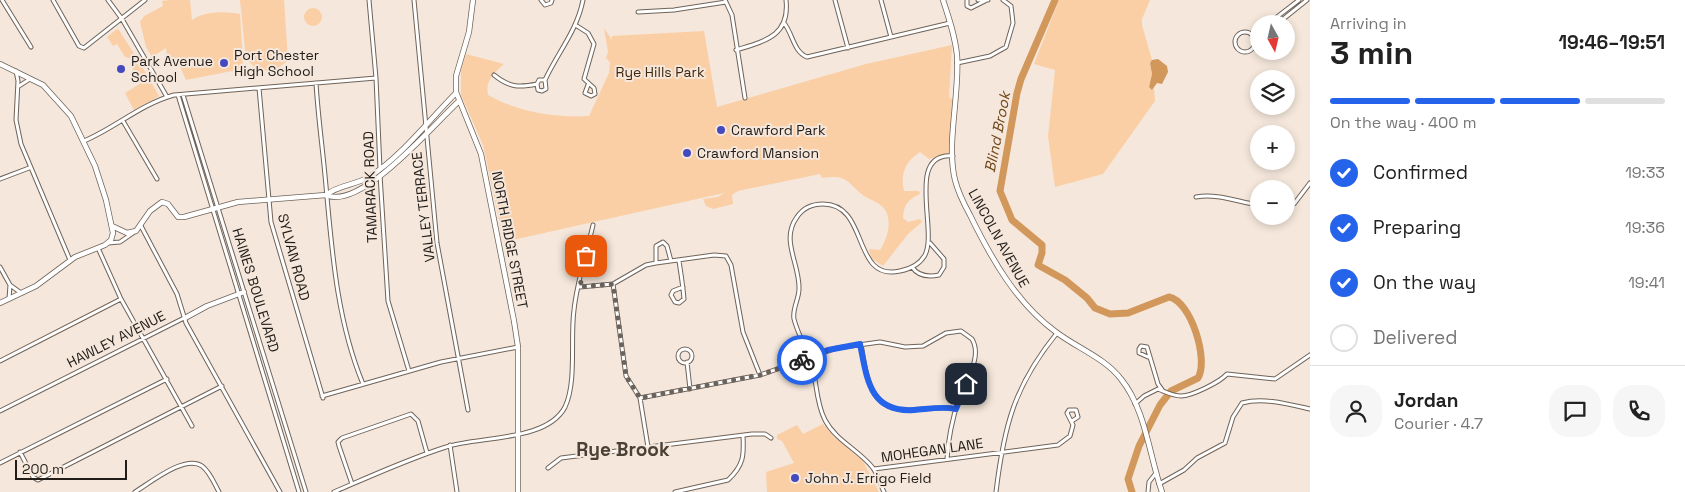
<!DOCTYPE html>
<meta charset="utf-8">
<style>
:root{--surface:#fff;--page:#f6f6f6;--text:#222;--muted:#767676;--line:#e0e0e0;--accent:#2563eb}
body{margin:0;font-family:"Space Grotesk",sans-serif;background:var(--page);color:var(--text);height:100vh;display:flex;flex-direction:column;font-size:19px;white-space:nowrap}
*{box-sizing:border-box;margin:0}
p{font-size:16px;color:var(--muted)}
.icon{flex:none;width:28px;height:28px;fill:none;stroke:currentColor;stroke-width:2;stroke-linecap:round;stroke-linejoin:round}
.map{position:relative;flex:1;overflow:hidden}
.side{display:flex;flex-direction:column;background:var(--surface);width:375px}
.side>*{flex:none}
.needle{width:32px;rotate:172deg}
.tools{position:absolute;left:1250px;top:15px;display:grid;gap:10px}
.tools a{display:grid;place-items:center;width:45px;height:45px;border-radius:50%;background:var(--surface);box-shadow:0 2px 8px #0003;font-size:25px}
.scale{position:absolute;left:15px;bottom:12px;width:112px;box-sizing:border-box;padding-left:5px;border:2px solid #211c18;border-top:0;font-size:14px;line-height:18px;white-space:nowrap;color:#211c18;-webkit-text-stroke:4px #f5e7db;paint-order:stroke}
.pin{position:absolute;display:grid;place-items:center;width:42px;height:42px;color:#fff;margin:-21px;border-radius:10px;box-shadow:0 2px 8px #0006}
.courier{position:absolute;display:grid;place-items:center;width:50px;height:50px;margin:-25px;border:4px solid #2563eb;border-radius:50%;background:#fff;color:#222;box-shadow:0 1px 6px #0007}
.head em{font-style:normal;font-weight:700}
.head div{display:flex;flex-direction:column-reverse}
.head{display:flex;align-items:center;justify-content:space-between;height:85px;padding:0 20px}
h1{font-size:32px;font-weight:700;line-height:38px}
.bar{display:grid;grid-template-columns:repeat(4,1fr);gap:8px 5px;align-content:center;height:60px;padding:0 20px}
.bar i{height:6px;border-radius:4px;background:var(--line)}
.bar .on{background:var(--accent)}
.bar p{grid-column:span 4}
.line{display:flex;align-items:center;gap:12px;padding:0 20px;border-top:1px solid var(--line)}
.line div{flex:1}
.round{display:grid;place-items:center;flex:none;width:52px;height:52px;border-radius:20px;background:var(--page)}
ol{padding:0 20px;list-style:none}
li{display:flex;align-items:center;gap:15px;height:55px}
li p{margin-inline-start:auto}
li .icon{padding:5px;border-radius:50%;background:var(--accent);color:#fff;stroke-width:4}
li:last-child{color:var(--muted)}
li i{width:28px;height:28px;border:2px solid var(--line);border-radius:50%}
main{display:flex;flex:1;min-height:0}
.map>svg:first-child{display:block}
.green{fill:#facfa6}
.water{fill:#d2975a}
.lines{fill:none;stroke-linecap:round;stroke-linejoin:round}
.river{stroke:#d2975a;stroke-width:7}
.street-casing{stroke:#6f6359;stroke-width:5}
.secondary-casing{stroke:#6f6359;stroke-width:6}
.street{stroke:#fff;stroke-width:3}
.secondary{stroke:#fff;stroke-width:4.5}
.done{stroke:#6b635c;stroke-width:5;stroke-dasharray:0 9}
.route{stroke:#2563eb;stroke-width:6}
.poi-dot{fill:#4449be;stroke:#f5e7db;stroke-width:2}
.labels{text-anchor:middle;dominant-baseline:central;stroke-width:4;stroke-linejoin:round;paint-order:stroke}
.poi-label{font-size:14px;fill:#211c18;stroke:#f5e7db;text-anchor:start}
.park-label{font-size:14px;fill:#3f270c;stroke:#f5e7db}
.street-label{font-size:14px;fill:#211c18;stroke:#f5e7db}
.water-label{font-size:15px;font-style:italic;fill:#70471a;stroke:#f5e7db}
.district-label{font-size:19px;font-weight:bold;fill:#4a4036;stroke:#f5e7db}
</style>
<main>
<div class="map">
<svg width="1310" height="492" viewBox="0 0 1310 492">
<rect width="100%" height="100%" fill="#f5e7db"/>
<path class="green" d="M 170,0 L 190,0 L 192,20 C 204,11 225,11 240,14 L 243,63 L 237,70 L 186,80 L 178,62 L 168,63 L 166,48 L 152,57 L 146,47 L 140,22 L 144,16 L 163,6 L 162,1 Z
M 240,0 L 284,0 L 288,61 L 273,71 L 258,70 L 246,59 Z
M 1059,0 L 1150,0 L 1142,19 L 1142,25 L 1152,60 L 1150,63 L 1152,74 L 1149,87 L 1152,90 L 1154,88 L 1155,101 L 1103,174 L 1055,187 L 1048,136 L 1055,70 L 1034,64 Z
M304 17a9 9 0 1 1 18 0a9 9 0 1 1-18 0Z
M 604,28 L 612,40 L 612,36 L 704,31 L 717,107 L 866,64 L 952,45 L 949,97 L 954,101 L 950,153 L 929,159 L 920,152 C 905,162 900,174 904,191 L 919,191 L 920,194 C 907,200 904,205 903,218 L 908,222 L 920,219 L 922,222 L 908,234 L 883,266 L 871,258 L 869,249 L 880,250 C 888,238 895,214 879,204 C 873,200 864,197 859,192 C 845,178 843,175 822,178 L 820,174 L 738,191 L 732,195 L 733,204 L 713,209 L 706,206 L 703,199 L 718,197 L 724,193 L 504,242 L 483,145 L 461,95 L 461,71 L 466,54 L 504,64 C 494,73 485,80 488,95 C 519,112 553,118 589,116 L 609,73 L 610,62 L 606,58 L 608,52 Z
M 117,29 L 119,30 L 136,57 L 134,59 L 125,57 L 117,44 L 113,46 L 107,37 Z
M 138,59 L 159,96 L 134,110 L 125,93 L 141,83 L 133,69 L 135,61 Z
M 823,424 L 834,437 L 863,461 L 879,492 L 767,492 L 766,472 L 794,463 L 782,441 L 777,439 L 777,435 L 797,425 L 803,434 Z"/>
<path class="water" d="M 1158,59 L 1167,66 L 1168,72 L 1162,84 L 1157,83 L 1152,90 L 1149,87 L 1152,74 L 1150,63 L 1152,60 Z"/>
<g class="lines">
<path class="river" d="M 1055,0 L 1021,79 L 1017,93 L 1000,191 L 1012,220 L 1042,245 L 1042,253 L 1038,265 L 1065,280 L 1087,298 L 1095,308 L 1110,314 L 1128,313 L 1169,297 C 1191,301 1209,360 1198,378 L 1171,391 L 1160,405 L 1139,446 L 1128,479 L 1132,492"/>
<g class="street-casing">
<path id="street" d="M 2,0 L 31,47
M 53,0 L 79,46 L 84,48 L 145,0
M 108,0 L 122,19 L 167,97
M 369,0 L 376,78 L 380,169
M 414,0 L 437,243 L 468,410
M 541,0 L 545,5 L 551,3 L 552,0
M 725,0 L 732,15 L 745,98
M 835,0 L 848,48
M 881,0 L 891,37
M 967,0 L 967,6 L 971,8 L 985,1
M 978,0 L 988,0
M 638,12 L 674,10 L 726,2
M 784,23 C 793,34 793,51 807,57 L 950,23
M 1268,24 L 1299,0
M 1277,24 L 1307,0
M 577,26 L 588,33 L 594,44 L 584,79 L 594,88 L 595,94 L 591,96 L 585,93 L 588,85
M1235 42a10 10 0 1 1 20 0a10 10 0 1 1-20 0Z
M 1253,35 L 1259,30
M 736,50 C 765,41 790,36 786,0
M 957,63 L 990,56 L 1006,47 L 1013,23 L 1011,6 L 1003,0
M 16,71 L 18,81 L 16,120 L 21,144 L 70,260
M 494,75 C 509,87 518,88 537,84 L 539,80 L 545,80
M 545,80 C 558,52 577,31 583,0
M 316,83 C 318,117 323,151 326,186 C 332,252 337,321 363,384
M 537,84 L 538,90 L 542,91 L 546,89 L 545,80
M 19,86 L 30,79
M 259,88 L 271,222 L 323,398
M 178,95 L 299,492
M 183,95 L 306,492
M 123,121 L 157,179
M 84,141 C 115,128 141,104 174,95 L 376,78
M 380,175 L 388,301 L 409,371
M 0,179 L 29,168
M 1196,197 C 1217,193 1238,202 1259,205
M 1286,207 L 1294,204 L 1310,183
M 141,226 L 177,294 L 186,323 L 280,492
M 108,243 L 120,242 L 133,233
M 98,248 L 121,299 L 192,426
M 679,261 C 681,274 683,286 684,299 L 679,303 L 675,302 L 671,295 L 673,291 L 683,287
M 656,263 L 656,246 L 663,242 L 667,246 L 671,261
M 0,267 L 10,285 L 21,293
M 912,267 C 918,276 929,277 939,275 L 944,267 L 944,259 L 930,243
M 613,284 L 626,376 L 640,398 L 648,447
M 580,287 L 613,284 L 646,265 L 656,263 L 714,255 L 726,256 L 731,265 L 743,332 L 760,375
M 9,299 L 10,285
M 861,344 C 867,378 869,413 914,410 C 928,409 943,406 956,409
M678 356a7 7 0 1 1 14 0a7 7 0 1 1-14 0Z
M 1148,357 L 1139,353 L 1139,349 L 1141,346 L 1147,347 L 1158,384 L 1163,391
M 0,361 L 121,299
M 687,362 L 690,389
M 322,396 L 441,362 L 518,347
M 640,398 L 760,375 L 837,348 L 880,342 L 905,347 L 923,346 L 946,333 L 961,331 L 972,339 C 983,358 965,380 959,398 C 953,417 948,439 947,459
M 1135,404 L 1144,396 L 1158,389 C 1166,392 1173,396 1181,396 C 1192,396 1220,382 1227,374 L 1275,379 L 1310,355
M 0,411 L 184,318
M 450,445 L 457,492
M 20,452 L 33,477 L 38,480 L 222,386
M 0,463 L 167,379
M 548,468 L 561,458 L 752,434 L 765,434 L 771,438
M 874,469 L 1058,445 L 1070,436 L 1073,425 L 1067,413 L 1069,410 L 1076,410 L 1078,417 L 1072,421
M 352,484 L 339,446 L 338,442 L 342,438 L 411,414 L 418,421 L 427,453
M 1159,484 L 1184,470 L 1197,458 L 1225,443 L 1233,417 L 1242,403 C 1263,397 1288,404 1310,409
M 135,492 C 150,483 185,454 202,466 C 210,472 214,483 219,492
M 334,492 C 371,476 408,459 446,447 C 478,436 547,442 565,407 C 577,382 570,338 574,310 C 577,281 587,252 593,225
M 675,492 L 728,480 C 744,465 744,455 743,436
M 884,492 C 880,484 878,475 873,468 C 859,450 836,441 825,420 C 816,403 817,383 812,365 C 807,349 798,335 794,319 C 792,309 799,299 799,289 C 800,264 780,240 797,217 C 803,208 813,204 823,204 C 870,204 851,282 900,271 C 910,269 920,264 925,255 C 938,230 905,152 953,156
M 996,492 C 1004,426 1014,386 1057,333
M 1148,492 L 1149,482 L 1156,473"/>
</g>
<g class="secondary-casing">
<path id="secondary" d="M 473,0 L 469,32 L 456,76 L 456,92 L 481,154 L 514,321 L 518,347 L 518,492
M 943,0 C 949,18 955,36 957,55 C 960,94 946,143 955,180 C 958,192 964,204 970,215 C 991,258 1017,304 1056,332 C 1077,348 1105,358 1121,379 C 1146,410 1149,455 1162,492
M 0,64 L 43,85 L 71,116 L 95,166 L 106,200 L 113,233 L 111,240 L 105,245 L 75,257 L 36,286 L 0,303
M 326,195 C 338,185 356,185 369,177 C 401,157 429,120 456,93
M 112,226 L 127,233 L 136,231 L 150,211 L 162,202 L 168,204 L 178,217 L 184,217 L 238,202 L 326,195 C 361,211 434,124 458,102
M 185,318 L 207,306 L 244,292"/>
</g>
<use href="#street" class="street"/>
<use href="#secondary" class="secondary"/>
</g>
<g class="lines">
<path class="done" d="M 586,256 L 580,287 L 613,284 L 626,376 L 640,398 L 760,375 L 802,360"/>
<path class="route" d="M 802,360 L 828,350 L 860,344 C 867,378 869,413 914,410 C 928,409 943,406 956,409 L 966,384"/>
</g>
<g class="poi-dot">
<circle cx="224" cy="63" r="5"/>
<circle cx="121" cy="69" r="5"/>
<circle cx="721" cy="130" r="5"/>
<circle cx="687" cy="153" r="5"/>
<circle cx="795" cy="478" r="5"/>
</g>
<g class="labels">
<g class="poi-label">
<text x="234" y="55">Port Chester<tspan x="234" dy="16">High School</tspan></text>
<text x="131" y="61">Park Avenue<tspan x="131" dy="16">School</tspan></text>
<text x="731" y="130">Crawford Park</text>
<text x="697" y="153">Crawford Mansion</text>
<text x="805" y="478">John J. Errigo Field</text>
</g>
<g class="park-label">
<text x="660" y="72">Rye Hills Park</text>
</g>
<g class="street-label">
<text transform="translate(370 187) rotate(-92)">TAMARACK ROAD</text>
<text transform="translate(423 207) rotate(-97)">VALLEY TERRACE</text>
<text transform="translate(999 238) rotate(61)">LINCOLN AVENUE</text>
<text transform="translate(510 240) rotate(79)">NORTH RIDGE STREET</text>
<text transform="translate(294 257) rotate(75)">SYLVAN ROAD</text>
<text transform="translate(256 290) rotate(73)">HAINES BOULEVARD</text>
<text transform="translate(116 339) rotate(-27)">HAWLEY AVENUE</text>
<text transform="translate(932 450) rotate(-8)">MOHEGAN LANE</text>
</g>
<g class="water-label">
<text transform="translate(997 132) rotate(-79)">Blind Brook</text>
</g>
<g class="district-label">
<text x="623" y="449">Rye Brook</text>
</g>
</g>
</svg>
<div class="tools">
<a><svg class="needle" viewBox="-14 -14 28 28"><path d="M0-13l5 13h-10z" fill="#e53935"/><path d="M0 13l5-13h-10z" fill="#767676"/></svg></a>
<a><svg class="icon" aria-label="layers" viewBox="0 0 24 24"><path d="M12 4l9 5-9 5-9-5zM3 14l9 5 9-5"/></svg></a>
<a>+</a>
<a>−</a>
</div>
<div class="scale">200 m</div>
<div class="pin" style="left:586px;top:256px;background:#ea580c"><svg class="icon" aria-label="bag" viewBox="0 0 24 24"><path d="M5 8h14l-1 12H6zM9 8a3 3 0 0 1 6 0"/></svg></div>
<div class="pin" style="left:966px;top:384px;background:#1f2937"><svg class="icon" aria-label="home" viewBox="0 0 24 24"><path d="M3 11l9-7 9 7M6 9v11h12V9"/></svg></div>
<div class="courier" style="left:802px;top:360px"><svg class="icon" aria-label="bike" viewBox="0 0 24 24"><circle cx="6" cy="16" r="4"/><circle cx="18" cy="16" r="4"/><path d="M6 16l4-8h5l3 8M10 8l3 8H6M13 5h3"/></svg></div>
</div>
<section class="side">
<div class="head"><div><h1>3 min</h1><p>Arriving in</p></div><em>19:46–19:51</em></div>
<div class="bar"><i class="on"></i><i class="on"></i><i class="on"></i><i></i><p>On the way · 400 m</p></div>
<ol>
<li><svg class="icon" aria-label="check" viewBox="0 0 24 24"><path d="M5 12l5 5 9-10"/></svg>Confirmed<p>19:33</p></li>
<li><svg class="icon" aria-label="check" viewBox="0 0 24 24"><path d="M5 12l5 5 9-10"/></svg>Preparing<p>19:36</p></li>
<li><svg class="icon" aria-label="check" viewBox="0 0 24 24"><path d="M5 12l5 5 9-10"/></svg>On the way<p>19:41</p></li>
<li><i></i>Delivered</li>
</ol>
<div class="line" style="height:90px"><a class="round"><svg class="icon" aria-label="person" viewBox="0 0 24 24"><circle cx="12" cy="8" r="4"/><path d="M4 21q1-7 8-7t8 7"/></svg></a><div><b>Jordan</b><p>Courier · 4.7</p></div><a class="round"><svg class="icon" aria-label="chat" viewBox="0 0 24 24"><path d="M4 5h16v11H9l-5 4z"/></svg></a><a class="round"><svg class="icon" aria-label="phone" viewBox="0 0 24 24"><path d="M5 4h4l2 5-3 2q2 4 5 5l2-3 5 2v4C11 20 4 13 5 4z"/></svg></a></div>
</section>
</main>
